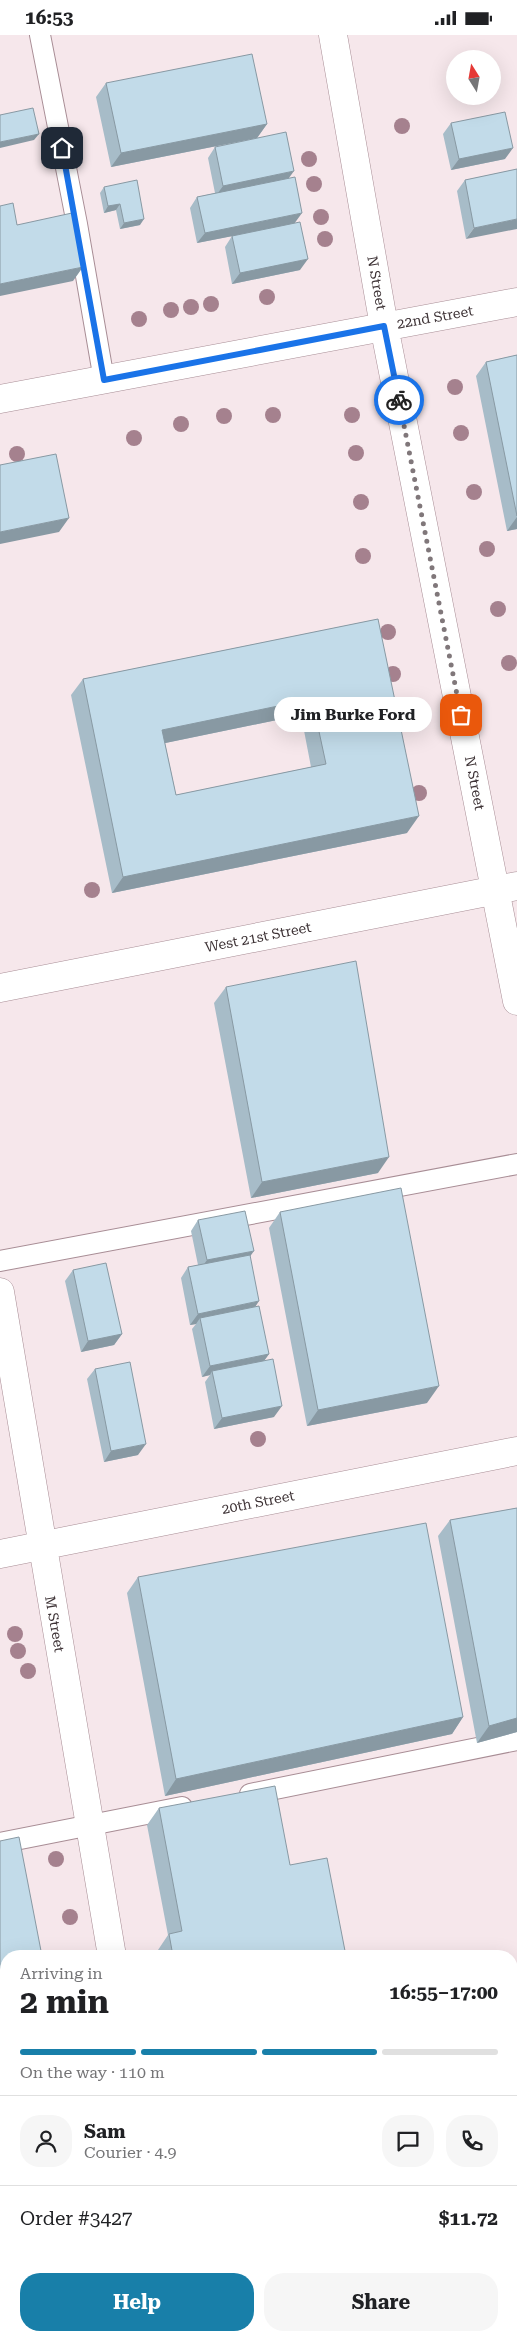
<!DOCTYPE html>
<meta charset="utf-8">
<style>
:root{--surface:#fff;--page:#f6f6f6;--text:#202124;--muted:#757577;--line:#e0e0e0;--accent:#187fa9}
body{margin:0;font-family:"Roboto Serif",serif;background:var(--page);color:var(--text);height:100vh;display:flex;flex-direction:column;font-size:19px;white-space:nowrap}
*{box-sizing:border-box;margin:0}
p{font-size:16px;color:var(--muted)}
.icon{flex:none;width:28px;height:28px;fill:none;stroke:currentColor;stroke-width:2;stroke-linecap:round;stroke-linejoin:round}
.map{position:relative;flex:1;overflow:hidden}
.details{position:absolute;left:0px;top:1915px;width:518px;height:391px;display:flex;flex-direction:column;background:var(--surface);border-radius:20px 20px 0 0;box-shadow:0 5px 20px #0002}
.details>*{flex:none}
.needle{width:32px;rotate:349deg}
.fabs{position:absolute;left:446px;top:15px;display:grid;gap:10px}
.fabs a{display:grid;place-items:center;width:55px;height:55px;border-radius:50%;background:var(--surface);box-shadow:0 5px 20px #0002;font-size:25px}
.pin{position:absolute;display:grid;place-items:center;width:42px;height:42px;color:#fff;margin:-21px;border-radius:10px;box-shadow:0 2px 8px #0006}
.courier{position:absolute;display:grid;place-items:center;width:50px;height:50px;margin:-25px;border:4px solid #1a73e8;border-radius:50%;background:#fff;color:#222;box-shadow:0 1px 6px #0007}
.bubble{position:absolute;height:35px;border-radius:18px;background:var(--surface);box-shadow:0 5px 20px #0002;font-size:16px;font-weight:700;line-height:35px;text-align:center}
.summary em{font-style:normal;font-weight:700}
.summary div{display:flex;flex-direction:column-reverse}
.summary{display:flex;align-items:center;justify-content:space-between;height:85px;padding:0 20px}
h1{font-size:32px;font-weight:700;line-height:38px}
.bar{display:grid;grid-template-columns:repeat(4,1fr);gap:8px 5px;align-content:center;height:60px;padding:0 20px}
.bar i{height:6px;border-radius:4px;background:var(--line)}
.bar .current{background:var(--accent)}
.bar p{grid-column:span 4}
.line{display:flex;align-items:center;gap:12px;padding:0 20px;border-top:1px solid var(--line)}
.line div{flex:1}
.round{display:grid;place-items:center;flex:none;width:52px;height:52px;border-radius:20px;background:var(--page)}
.primary-button{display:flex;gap:10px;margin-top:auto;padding:10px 20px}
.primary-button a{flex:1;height:58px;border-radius:20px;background:var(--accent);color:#fff;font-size:20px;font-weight:700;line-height:58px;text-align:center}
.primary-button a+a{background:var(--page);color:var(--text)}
.status{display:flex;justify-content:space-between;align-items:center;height:35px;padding:0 25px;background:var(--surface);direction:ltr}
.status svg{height:14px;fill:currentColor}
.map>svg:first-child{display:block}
.built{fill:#f6e7eb;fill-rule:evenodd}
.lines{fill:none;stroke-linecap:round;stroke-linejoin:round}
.lane-casing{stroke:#a88d95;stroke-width:22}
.street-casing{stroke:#a88d95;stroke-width:29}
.secondary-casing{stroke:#a88d95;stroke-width:29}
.lane{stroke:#fff;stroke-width:20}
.street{stroke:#fff;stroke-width:28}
.secondary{stroke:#fff;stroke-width:28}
.tree{fill:#a5818e}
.wall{fill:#a7bcc8;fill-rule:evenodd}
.shaded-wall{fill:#8899a3}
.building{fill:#c2dbe9;stroke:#8899a3;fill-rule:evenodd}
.done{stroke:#80777a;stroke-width:5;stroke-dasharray:0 9}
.route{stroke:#1a73e8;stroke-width:6}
.labels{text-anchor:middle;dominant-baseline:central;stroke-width:4;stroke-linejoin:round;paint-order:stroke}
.street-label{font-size:14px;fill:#3d3235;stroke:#fff}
</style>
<div class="status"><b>16:53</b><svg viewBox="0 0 49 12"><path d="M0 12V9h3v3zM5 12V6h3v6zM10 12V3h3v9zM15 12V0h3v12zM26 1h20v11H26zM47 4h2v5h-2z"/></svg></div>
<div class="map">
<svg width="517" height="2306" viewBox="0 0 517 2306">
<rect width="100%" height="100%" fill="#fdf7f9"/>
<path class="built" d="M 0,0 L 517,0 L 517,2306 L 0,2306 ZM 455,24 L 492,24 L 492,61 L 455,61 ZM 6,1921 L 511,1921 L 511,2300 L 6,2300 Z"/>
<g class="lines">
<g class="lane-casing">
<path id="lane" d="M 40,0 L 77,189 L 104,345
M 0,1226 L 517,1129
M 250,1759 L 517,1705
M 0,1808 L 182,1772"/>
</g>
<g class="street-casing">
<path id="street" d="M 333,0 L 384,291 L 517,966
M 0,364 L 517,267
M 0,2097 L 6,2095
M 511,2285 L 517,2284
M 400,2306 L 432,2300"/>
</g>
<g class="secondary-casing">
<path id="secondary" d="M 0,953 L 517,851
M 0,1257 L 112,1921
M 0,1519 L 517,1416
M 511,2000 L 517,1999
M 185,2300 L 186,2306"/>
</g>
<use href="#lane" class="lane"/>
<use href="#street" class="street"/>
<use href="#secondary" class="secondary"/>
</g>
<g class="tree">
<circle cx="402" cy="91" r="8"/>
<circle cx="309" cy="124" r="8"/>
<circle cx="314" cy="149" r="8"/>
<circle cx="321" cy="182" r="8"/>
<circle cx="325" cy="204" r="8"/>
<circle cx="267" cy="262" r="8"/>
<circle cx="211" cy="269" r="8"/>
<circle cx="191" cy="272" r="8"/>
<circle cx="171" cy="275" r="8"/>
<circle cx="139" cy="284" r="8"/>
<circle cx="455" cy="352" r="8"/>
<circle cx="273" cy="380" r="8"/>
<circle cx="352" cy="380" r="8"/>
<circle cx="224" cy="381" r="8"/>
<circle cx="181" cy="389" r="8"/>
<circle cx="461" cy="398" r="8"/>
<circle cx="134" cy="403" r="8"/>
<circle cx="356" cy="418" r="8"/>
<circle cx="17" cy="419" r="8"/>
<circle cx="474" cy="457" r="8"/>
<circle cx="361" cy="467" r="8"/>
<circle cx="487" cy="514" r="8"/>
<circle cx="363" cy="521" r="8"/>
<circle cx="498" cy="574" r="8"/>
<circle cx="388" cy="597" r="8"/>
<circle cx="509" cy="628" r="8"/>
<circle cx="393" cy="639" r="8"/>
<circle cx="401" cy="677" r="8"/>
<circle cx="419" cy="758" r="8"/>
<circle cx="92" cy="855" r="8"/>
<circle cx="258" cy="1404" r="8"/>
<circle cx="15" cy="1599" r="8"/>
<circle cx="18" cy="1616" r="8"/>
<circle cx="28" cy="1636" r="8"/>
<circle cx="56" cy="1824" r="8"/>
<circle cx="70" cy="1882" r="8"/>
</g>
<path class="wall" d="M 106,48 L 267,89 L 257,103 L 111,132 L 96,62 Z
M 451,88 L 505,124 L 451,135 L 443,99 Z
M 215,112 L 289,143 L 300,235 L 232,249 L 225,212 L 232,201 L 197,208 L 190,173 L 197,162 L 215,158 L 208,123 Z
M 517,134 L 466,204 L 457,156 L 465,145 Z
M 104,152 L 140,190 L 120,194 L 116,175 L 104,178 L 100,158 Z
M 517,320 L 517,494 L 507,496 L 476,341 L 486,327 Z
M 378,584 L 407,798 L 112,858 L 71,660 L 83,644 ZM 301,680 L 311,732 L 176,760 L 165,708 Z
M 226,952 L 378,1138 L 251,1163 L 214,968 Z
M 280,1177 L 427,1368 L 307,1391 L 269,1193 Z
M 198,1185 L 250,1221 L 255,1272 L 269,1319 L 264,1326 L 274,1382 L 214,1394 L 205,1347 L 210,1340 L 202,1342 L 192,1294 L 196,1289 L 190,1290 L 181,1243 L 188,1232 L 198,1230 L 191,1196 Z
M 73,1235 L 122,1299 L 114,1310 L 81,1317 L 65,1246 Z
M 95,1334 L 138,1420 L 104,1427 L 87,1344 Z
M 517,1473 L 517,1697 L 477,1708 L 438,1501 L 450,1485 Z
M 138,1542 L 463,1682 L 452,1699 L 165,1761 L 127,1558 Z
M 159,1773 L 290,1830 L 346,1921 L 159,1921 L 158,1915 L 168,1900 L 147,1790 Z
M 73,2300 L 146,2300 L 147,2306 L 74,2306 Z
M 263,2300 L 309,2300 L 279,2306 L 264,2306 Z"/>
<path class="shaded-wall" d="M 267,89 L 257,103 L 111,132 L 121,118 Z
M 39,99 L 34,105 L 0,113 L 0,107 Z
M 513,113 L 505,124 L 451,135 L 459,124 Z
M 294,136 L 286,147 L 215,162 L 223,151 Z
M 120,169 L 116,175 L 104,178 L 108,171 Z
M 302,178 L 294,189 L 197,208 L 205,198 Z
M 144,184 L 140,190 L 120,194 L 124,188 Z
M 517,184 L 517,194 L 466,204 L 474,193 Z
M 308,224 L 300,235 L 232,249 L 240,238 Z
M 83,232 L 73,246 L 0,261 L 0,249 Z
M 517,482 L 517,494 L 507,496 Z
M 69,483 L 59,497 L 0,509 L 0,497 Z
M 312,664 L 301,680 L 151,711 L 162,695 Z
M 419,781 L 407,798 L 112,858 L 123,842 Z
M 389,1122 L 378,1138 L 251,1163 L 262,1147 Z
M 254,1216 L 246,1227 L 199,1236 L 207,1225 Z
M 259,1266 L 252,1277 L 200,1283 L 196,1289 L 190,1290 L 198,1279 Z
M 122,1299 L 114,1310 L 81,1317 L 88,1306 Z
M 269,1319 L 261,1330 L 212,1336 L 210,1340 L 202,1342 L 210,1331 Z
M 439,1351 L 427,1368 L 307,1391 L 318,1375 Z
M 282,1371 L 274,1382 L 214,1394 L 222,1383 Z
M 146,1409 L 138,1420 L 104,1427 L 111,1416 Z
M 463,1682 L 452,1699 L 165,1761 L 176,1744 Z
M 517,1683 L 517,1697 L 477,1708 L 489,1691 Z
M 6,2003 L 6,2017 L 0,2019 L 0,2005 Z
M 517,2245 L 517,2259 L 511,2260 L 511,2246 Z
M 271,2300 L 309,2300 L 279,2306 L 267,2306 Z"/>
<path class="building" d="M 252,19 L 267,89 L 121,118 L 106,48 Z
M 33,73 L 39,99 L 0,107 L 0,80 Z
M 505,77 L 513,113 L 459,124 L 451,88 Z
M 286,97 L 294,136 L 223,151 L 215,112 Z
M 517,134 L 517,184 L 474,193 L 465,145 Z
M 295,142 L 302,178 L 205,198 L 197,162 Z
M 137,145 L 144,184 L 124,188 L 120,169 L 108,171 L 104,152 Z
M 13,168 L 17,190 L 72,178 L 83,232 L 0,249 L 0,171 Z
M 300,187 L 308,224 L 240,238 L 232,201 Z
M 517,320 L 517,481 L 486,327 Z
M 56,419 L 69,483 L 0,497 L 0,430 Z
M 378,584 L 419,781 L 123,842 L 83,644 ZM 312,664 L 326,729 L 176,760 L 162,695 Z
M 356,926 L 389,1122 L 262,1147 L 226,952 Z
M 401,1153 L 439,1351 L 318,1375 L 280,1177 Z
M 245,1176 L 254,1216 L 207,1225 L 198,1185 Z
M 250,1220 L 259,1266 L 198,1279 L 188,1232 Z
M 106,1228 L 122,1299 L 88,1306 L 73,1235 Z
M 259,1271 L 269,1319 L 210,1331 L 200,1283 Z
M 273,1324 L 282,1371 L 222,1383 L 212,1336 Z
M 130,1327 L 146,1409 L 111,1416 L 95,1334 Z
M 517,1473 L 517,1683 L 489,1691 L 450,1485 Z
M 426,1488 L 463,1682 L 176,1744 L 138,1542 Z
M 275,1751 L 290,1830 L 327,1823 L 346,1921 L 173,1921 L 169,1899 L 182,1896 L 159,1773 Z
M 19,1802 L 42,1921 L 6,1921 L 6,2003 L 0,2005 L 0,1806 Z
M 517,2048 L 517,2245 L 511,2246 L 511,2049 Z
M 6,2147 L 6,2300 L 47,2300 L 49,2306 L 0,2306 L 0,2148 Z
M 517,2297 L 517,2306 L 481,2306 L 480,2304 L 503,2300 L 511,2300 L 511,2298 Z
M 88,2300 L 146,2300 L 147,2306 L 89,2306 Z"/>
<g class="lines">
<path class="done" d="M 399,365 L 461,680"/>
<path class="route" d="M 62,113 L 104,345 L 384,291 L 399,365"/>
</g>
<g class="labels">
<g class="street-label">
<text transform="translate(377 248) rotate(80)">N Street</text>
<text transform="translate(435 282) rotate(-10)">22nd Street</text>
<text transform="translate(475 748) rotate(79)">N Street</text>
<text transform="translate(258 902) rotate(-11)">West 21st Street</text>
<text transform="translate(258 1467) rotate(-11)">20th Street</text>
<text transform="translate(55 1589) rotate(80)">M Street</text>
</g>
</g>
</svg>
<div class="fabs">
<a><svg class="needle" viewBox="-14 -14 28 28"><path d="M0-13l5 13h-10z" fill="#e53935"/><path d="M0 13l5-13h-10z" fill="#757577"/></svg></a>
</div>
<div class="pin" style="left:461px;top:680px;background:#ea580c"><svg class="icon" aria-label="bag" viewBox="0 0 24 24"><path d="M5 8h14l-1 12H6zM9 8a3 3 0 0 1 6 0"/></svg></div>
<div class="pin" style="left:62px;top:113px;background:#1f2937"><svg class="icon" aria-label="home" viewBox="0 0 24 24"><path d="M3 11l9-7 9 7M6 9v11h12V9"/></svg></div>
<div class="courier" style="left:399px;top:365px"><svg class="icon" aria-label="bike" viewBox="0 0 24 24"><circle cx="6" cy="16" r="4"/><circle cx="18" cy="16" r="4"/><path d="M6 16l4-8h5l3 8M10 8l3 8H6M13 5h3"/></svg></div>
<div class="bubble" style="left:274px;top:662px;width:158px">Jim Burke Ford</div>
<section class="details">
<div class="summary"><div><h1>2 min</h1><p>Arriving in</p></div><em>16:55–17:00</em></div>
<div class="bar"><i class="current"></i><i class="current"></i><i class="current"></i><i></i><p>On the way · 110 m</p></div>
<div class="line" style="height:90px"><a class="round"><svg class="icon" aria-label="person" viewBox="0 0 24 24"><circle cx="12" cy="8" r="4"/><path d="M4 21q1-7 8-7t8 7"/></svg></a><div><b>Sam</b><p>Courier · 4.9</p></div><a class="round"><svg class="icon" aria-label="chat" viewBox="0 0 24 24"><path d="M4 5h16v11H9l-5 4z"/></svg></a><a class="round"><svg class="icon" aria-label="phone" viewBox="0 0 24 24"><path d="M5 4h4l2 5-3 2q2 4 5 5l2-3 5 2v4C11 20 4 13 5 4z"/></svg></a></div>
<div class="line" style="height:65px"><div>Order #3427</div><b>$11.72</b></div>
<div class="primary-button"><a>Help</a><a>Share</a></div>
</section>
</div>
